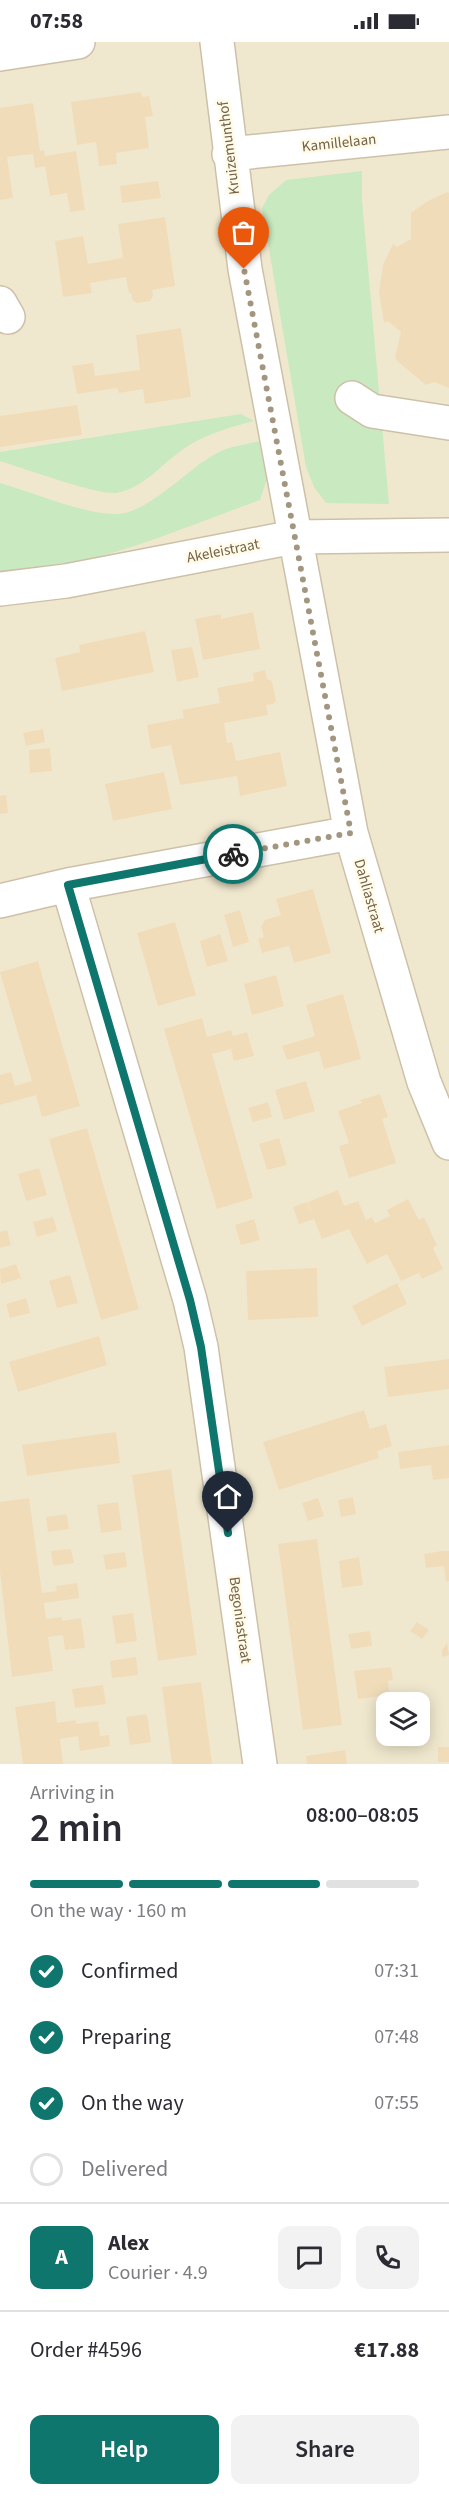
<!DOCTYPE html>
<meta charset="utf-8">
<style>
:root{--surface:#fff;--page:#f2f2f3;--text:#2b2b33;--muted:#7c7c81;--line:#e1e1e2;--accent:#0f766e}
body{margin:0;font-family:"Source Sans 3",sans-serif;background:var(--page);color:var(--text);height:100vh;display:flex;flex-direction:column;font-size:22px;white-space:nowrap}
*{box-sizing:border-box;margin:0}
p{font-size:20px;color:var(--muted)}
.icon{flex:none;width:33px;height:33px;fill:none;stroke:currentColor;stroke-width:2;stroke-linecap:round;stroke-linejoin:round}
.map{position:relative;height:1722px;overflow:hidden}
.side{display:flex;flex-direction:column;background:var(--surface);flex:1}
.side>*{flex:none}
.buttons{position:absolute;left:376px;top:1650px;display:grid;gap:12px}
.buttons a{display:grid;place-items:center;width:54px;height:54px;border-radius:12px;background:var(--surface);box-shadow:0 3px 15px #0003;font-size:30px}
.pin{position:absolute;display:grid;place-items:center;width:51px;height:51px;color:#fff;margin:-62px -26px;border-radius:50% 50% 50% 0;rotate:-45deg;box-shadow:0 0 6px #0007}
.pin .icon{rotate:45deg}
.courier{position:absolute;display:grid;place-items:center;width:60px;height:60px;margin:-30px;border:4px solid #0f766e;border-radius:50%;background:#fff;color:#222;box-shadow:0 2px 8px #0007}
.summary em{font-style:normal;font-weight:600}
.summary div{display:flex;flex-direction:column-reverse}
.summary{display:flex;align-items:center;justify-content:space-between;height:102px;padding:0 30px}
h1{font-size:39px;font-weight:600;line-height:45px}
.bar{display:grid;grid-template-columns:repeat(4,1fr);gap:9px 6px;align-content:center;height:72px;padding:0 30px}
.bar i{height:8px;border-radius:4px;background:var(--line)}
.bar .active{background:var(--accent)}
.bar p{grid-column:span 4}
.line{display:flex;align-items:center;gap:15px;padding:0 30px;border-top:2px solid var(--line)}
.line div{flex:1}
.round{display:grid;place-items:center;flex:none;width:63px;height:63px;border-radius:12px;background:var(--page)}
ol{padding:0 30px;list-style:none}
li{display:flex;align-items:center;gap:18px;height:66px}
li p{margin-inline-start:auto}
li .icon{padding:6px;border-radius:50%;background:var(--accent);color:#fff;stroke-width:4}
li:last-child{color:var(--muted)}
li i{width:33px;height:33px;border:3px solid var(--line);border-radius:50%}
.action{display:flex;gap:12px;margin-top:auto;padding:12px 30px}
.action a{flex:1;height:69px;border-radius:12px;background:var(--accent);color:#fff;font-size:24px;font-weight:600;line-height:69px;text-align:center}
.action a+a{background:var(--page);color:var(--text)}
.status{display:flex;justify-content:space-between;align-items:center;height:42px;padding:0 30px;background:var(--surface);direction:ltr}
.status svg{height:16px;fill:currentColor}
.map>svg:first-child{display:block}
.residential{fill:#f0e8ce;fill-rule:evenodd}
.green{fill:#c9e9c1}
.building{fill:#f1dcba}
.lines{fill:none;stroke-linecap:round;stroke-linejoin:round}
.minor-casing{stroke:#cdc0a9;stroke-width:36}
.minor{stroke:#fff;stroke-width:33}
.done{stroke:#a3967f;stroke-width:6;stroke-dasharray:0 10.8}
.route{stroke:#0f766e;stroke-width:8}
.labels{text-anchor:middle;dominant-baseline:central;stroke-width:5;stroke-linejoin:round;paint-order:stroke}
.street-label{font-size:15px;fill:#736149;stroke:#fffbe8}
</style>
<div class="status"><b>07:58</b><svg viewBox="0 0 49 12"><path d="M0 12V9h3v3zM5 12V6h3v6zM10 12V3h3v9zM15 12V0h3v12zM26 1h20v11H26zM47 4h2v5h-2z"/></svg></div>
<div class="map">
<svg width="449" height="1722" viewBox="0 0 449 1722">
<rect width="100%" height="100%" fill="#fcf7e2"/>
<path class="residential" d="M 0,0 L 449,0 L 449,1722 L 0,1722 ZM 387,1660 L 420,1660 L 420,1694 L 387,1694 Z"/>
<path class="green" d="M 362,129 L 362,158 L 389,462 L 326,461 L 314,445 L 306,425 L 262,166 L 269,153 L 286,138 Z
M 241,372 L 254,379 C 228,386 204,392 182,408 C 161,423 142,447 116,451 C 96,453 23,426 0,419 L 0,410 Z
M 259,399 L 267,437 L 260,458 C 176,488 90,528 0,531 L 0,441 C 35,451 79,471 115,472 C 148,473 188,425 219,410 C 231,404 246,403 259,399 Z"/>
<path class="building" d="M 141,50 L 142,55 L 149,54 L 153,74 L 145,75 L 149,106 L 116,111 L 117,122 L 99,124 L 96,100 L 77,103 L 71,60 Z
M 33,61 L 40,109 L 44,108 L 45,114 L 76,109 L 85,168 L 70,170 L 67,151 L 50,154 L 45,124 L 35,126 L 33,112 L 7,115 L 13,156 L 0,158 L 0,66 Z
M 158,139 L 161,156 L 122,161 L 120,144 Z
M 447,150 L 449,151 L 449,346 L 434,340 L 426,343 L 397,319 L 395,315 L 401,290 L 388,279 L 384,281 L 379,250 L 383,223 L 393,202 L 397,205 L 411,197 L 411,171 L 426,160 Z
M 165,175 L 175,244 L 152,248 L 153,254 L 150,259 L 136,261 L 132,257 L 131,251 L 129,251 L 126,235 L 90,241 L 92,251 L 63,255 L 55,199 L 83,194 L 88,222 L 123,216 L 118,182 Z
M 181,286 L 191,355 L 145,362 L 143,347 L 119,351 L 117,346 L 77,352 L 72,324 L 93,321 L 95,334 L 140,328 L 136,293 Z
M 77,363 L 82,393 L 0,405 L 0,374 Z
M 253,570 L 260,607 L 203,618 L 195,577 L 221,572 L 221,577 Z
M 145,589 L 154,630 L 62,649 L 55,616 L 80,610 L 79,603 Z
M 192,605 L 199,635 L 177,640 L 171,608 Z
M 265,628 L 267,637 L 272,639 L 276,659 L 273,662 L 266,663 L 268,673 L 224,681 L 227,701 L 232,700 L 236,719 L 280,710 L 287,744 L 240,754 L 237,734 L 180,743 L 171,703 L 151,707 L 147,683 L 184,676 L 182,668 L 220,661 L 217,646 L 254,639 L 253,631 Z
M 43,687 L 45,700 L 26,704 L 23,691 Z
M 50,706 L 52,729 L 30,731 L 29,708 Z
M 164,730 L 172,767 L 113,779 L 105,742 Z
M 6,753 L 8,771 L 0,772 L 0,754 Z
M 313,847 L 331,911 L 294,921 L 289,904 L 262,911 L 258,897 L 264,895 L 261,885 L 265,878 L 281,873 L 276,857 Z
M 240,868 L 249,900 L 233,905 L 224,873 Z
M 175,880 L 196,953 L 158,964 L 137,891 Z
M 220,892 L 228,919 L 207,925 L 200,899 Z
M 38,919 L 80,1064 L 42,1075 L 36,1053 L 0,1063 L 0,1033 L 11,1030 L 15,1044 L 32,1039 L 0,930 Z
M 276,933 L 284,964 L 252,973 L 244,942 Z
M 343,952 L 361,1017 L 324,1027 L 319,1009 L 287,1018 L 282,1004 L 315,994 L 306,963 Z
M 202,976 L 207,995 L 231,988 L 233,994 L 247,990 L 254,1014 L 234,1019 L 231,1007 L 212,1012 L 253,1156 L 217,1167 L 164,987 Z
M 306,1039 L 315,1069 L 284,1078 L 275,1048 Z
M 380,1052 L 388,1075 L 382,1077 L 396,1121 L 349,1136 L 339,1104 L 349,1101 L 338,1069 L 362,1061 L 360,1058 Z
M 268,1060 L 272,1075 L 253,1080 L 248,1066 Z
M 87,1086 L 139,1267 L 101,1278 L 49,1097 Z
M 279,1096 L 287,1123 L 267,1128 L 259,1102 Z
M 39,1126 L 47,1153 L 26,1159 L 18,1132 Z
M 338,1148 L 344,1164 L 358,1159 L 366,1178 L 372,1175 L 375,1181 L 390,1174 L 387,1168 L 408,1157 L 419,1178 L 424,1175 L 430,1188 L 437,1203 L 433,1206 L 443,1227 L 422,1237 L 419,1231 L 401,1239 L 387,1212 L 367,1222 L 349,1187 L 322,1197 L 314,1177 L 299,1182 L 293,1165 L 307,1160 L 312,1172 L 308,1160 Z
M 53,1175 L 57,1189 L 37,1195 L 33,1180 Z
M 254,1177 L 260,1198 L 241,1203 L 235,1183 Z
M 7,1188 L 11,1203 L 0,1206 L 0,1190 Z
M 16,1222 L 21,1236 L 1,1242 L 0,1227 Z
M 317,1226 L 318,1275 L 248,1278 L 246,1229 Z
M 70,1233 L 78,1261 L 57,1266 L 49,1239 Z
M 397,1241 L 407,1262 L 362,1284 L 352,1264 Z
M 26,1256 L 30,1271 L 10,1276 L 6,1262 Z
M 99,1294 L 107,1323 L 18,1350 L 9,1320 Z
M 449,1317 L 449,1347 L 388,1355 L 384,1325 Z
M 364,1368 L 370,1387 L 386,1382 L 392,1404 L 377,1409 L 379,1416 L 279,1448 L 263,1400 Z
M 116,1390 L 120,1421 L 27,1434 L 22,1403 Z
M 449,1403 L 449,1436 L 433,1438 L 431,1423 L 400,1427 L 398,1410 Z
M 171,1427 L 197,1613 L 158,1619 L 132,1433 Z
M 353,1455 L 356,1472 L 341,1475 L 338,1458 Z
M 29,1456 L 42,1551 L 57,1549 L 56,1544 L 77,1541 L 79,1556 L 44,1561 L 46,1577 L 62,1575 L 62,1579 L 81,1576 L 85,1606 L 65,1608 L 63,1593 L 48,1595 L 53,1629 L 12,1635 L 0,1530 L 0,1460 Z
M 318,1456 L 324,1474 L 308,1479 L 302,1461 Z
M 118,1460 L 122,1488 L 101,1491 L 97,1463 Z
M 67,1472 L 69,1487 L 48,1490 L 46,1475 Z
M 317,1497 L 342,1683 L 303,1688 L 278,1502 Z
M 71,1507 L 74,1521 L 53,1524 L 51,1509 Z
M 442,1509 L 449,1509 L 449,1539 L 446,1540 L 444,1524 L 426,1526 L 424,1512 Z
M 125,1510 L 127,1525 L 106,1528 L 103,1513 Z
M 359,1515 L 363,1543 L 342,1546 L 339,1519 Z
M 133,1571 L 137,1599 L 116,1602 L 112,1574 Z
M 417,1580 L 429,1588 L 422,1597 L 410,1589 Z
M 370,1589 L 372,1604 L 351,1607 L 348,1592 Z
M 447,1601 L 449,1613 L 442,1615 L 442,1608 Z
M 136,1615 L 138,1633 L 112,1636 L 110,1619 Z
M 391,1625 L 393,1638 L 388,1639 L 389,1653 L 407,1651 L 408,1660 L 387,1660 L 387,1685 L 385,1686 L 381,1654 L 358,1657 L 354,1629 Z
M 201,1640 L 212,1722 L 172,1722 L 162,1645 Z
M 103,1643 L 106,1662 L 75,1666 L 72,1647 Z
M 55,1659 L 57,1681 L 76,1678 L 76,1682 L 98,1679 L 100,1694 L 109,1693 L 110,1704 L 80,1709 L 78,1694 L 60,1697 L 63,1722 L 23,1722 L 15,1665 Z
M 147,1672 L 151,1700 L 130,1703 L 126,1675 Z
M 438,1705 L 449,1705 L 449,1720 L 438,1720 Z
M 345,1708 L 347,1722 L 307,1722 L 306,1714 Z"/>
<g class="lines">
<g class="minor-casing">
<path id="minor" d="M 217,0 L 245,227 L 351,791 L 424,1040 L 449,1101
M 0,12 L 78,0
M 229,112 L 449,90
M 0,261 L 8,275
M 352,356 L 372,369 L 449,381
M 0,547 L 66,539 L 294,495 L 449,493
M 68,843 L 190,1258 L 201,1305 L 260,1722
M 0,859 L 68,843 L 351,791"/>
</g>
<use href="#minor" class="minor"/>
</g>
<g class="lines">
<path class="done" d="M 233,812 L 351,791 L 244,227"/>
<path class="route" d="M 228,1491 L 201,1305 L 190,1258 L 68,843 L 233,812"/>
</g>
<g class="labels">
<g class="street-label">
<text transform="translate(339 101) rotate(-6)">Kamillelaan</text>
<text transform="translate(229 106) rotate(-97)">Kruizemunthof</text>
<text transform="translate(223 509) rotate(-11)">Akeleistraat</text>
<text transform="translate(369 854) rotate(74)">Dahliastraat</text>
<text transform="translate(240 1578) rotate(82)">Begoniastraat</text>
</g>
</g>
</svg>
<div class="buttons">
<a><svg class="icon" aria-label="layers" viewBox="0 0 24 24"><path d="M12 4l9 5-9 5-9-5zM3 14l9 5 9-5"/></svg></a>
</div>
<div class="pin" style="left:244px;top:227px;background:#ea580c"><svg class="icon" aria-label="bag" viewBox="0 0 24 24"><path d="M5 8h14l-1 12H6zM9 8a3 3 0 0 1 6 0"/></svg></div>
<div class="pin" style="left:228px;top:1491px;background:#1f2937"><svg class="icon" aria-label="home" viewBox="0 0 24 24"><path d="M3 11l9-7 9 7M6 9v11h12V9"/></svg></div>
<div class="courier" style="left:233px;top:812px"><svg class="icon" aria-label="bike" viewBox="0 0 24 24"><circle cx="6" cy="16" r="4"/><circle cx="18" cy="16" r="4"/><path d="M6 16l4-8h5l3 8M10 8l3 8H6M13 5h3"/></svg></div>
</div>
<section class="side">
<div class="summary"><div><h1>2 min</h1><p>Arriving in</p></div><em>08:00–08:05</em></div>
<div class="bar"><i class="active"></i><i class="active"></i><i class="active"></i><i></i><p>On the way · 160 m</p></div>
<ol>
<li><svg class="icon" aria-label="check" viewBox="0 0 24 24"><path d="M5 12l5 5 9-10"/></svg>Confirmed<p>07:31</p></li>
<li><svg class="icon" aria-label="check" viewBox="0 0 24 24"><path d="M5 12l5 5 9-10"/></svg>Preparing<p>07:48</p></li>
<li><svg class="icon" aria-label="check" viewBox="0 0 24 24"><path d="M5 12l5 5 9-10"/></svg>On the way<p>07:55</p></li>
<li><i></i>Delivered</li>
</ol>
<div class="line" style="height:108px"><b class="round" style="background:var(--accent);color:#fff">A</b><div><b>Alex</b><p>Courier · 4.9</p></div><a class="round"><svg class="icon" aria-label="chat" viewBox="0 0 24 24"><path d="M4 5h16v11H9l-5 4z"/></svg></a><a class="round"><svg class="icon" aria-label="phone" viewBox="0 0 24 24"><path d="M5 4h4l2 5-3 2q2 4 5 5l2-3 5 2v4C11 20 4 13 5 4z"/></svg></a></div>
<div class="line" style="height:78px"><div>Order #4596</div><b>€17.88</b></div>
<div class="action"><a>Help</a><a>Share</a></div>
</section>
